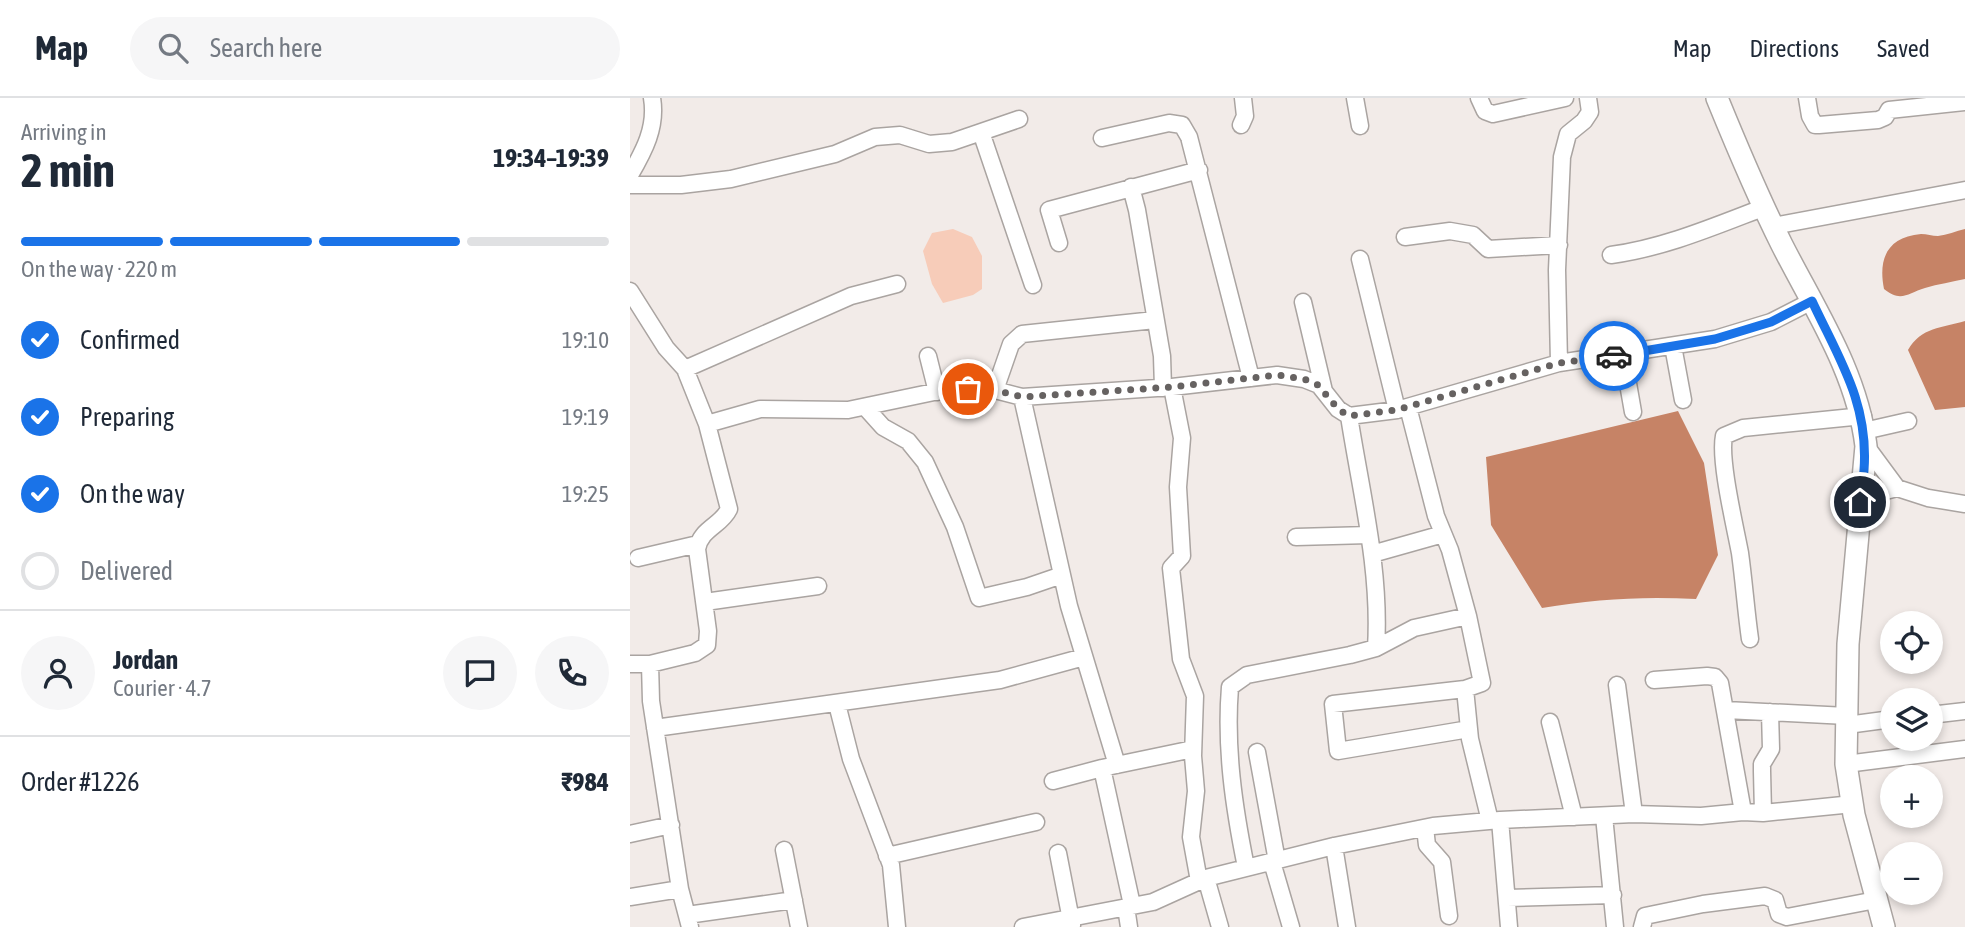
<!DOCTYPE html>
<meta charset="utf-8">
<style>
:root{--surface:#fff;--page:#f6f6f7;--text:#1f2937;--muted:#747a83;--line:#e0e1e3;--accent:#1a73e8}
body{margin:0;font-family:"Asap Condensed",sans-serif;background:var(--page);color:var(--text);height:100vh;display:flex;flex-direction:column;font-size:26px;white-space:nowrap}
*{box-sizing:border-box;margin:0}
p{font-size:23px;color:var(--muted)}
.icon{flex:none;width:38px;height:38px;fill:none;stroke:currentColor;stroke-width:2;stroke-linecap:round;stroke-linejoin:round}
.map{position:relative;flex:1;overflow:hidden}
.drawer{display:flex;flex-direction:column;background:var(--surface);width:630px}
.drawer>*{flex:none}
.controls{position:absolute;left:1250px;top:513px;display:grid;gap:14px}
.controls a{display:grid;place-items:center;width:63px;height:63px;border-radius:50%;background:var(--surface);box-shadow:0 4px 10px #0003;font-size:35px}
.pin{position:absolute;display:grid;place-items:center;width:60px;height:60px;color:#fff;margin:-30px;border:4px solid #fff;border-radius:50%;box-shadow:0 2px 7px #0007}
.courier{position:absolute;display:grid;place-items:center;width:70px;height:70px;margin:-35px;border:5px solid #1a73e8;border-radius:50%;background:#fff;color:#222;box-shadow:0 2px 9px #0007}
.head em{font-style:normal;font-weight:700}
.head div{display:flex;flex-direction:column-reverse}
.head{display:flex;align-items:center;justify-content:space-between;height:119px;padding:0 21px}
h1{font-size:46px;font-weight:700;line-height:52px}
.bar{display:grid;grid-template-columns:repeat(4,1fr);gap:10px 7px;align-content:center;height:84px;padding:0 21px}
.bar i{height:9px;border-radius:5px;background:var(--line)}
.bar .selected{background:var(--accent)}
.bar p{grid-column:span 4}
.line{display:flex;align-items:center;gap:18px;padding:0 21px;border-top:2px solid var(--line)}
.line div{flex:1}
.round{display:grid;place-items:center;flex:none;width:74px;height:74px;border-radius:37px;background:var(--page)}
ol{padding:0 21px;list-style:none}
li{display:flex;align-items:center;gap:21px;height:77px}
li p{margin-inline-start:auto}
li .icon{padding:7px;border-radius:50%;background:var(--accent);color:#fff;stroke-width:4}
li:last-child{color:var(--muted)}
li i{width:38px;height:38px;border:4px solid var(--line);border-radius:50%}
header{display:flex;align-items:center;gap:42px;box-sizing:border-box;height:98px;padding:0 35px;background:var(--surface);border-bottom:2px solid var(--line)}
header strong{font-size:33px}
nav{display:flex;gap:38px;margin-inline-start:auto;font-size:24px}
.search{width:490px;height:63px;background:var(--page);display:flex;align-items:center;gap:18px;box-sizing:border-box;padding:0 24px;border-radius:38px;color:var(--muted);font-size:26px}
main{display:flex;flex:1;min-height:0}
.map>svg:first-child{display:block}
.green{fill:#f7ccb9}
.water{fill:#c68366}
.lines{fill:none;stroke-linecap:round;stroke-linejoin:round}
.minor-casing{stroke:#aaa4a1;stroke-width:19}
.major-casing{stroke:#aaa4a1;stroke-width:24}
.minor{stroke:#fff;stroke-width:16}
.major{stroke:#fff;stroke-width:21}
.done{stroke:#666261;stroke-width:7;stroke-dasharray:0 12.6}
.route{stroke:#1a73e8;stroke-width:9}
</style>
<header>
<strong>Map</strong>
<div class="search"><svg class="icon" aria-label="search" viewBox="0 0 24 24"><circle cx="10" cy="10" r="6"/><path d="M15 15l6 6"/></svg>Search here</div>
<nav><a>Map</a><a>Directions</a><a>Saved</a></nav>
</header>
<main>
<section class="drawer">
<div class="head"><div><h1>2 min</h1><p>Arriving in</p></div><em>19:34–19:39</em></div>
<div class="bar"><i class="selected"></i><i class="selected"></i><i class="selected"></i><i></i><p>On the way · 220 m</p></div>
<ol>
<li><svg class="icon" aria-label="check" viewBox="0 0 24 24"><path d="M5 12l5 5 9-10"/></svg>Confirmed<p>19:10</p></li>
<li><svg class="icon" aria-label="check" viewBox="0 0 24 24"><path d="M5 12l5 5 9-10"/></svg>Preparing<p>19:19</p></li>
<li><svg class="icon" aria-label="check" viewBox="0 0 24 24"><path d="M5 12l5 5 9-10"/></svg>On the way<p>19:25</p></li>
<li><i></i>Delivered</li>
</ol>
<div class="line" style="height:126px"><a class="round"><svg class="icon" aria-label="person" viewBox="0 0 24 24"><circle cx="12" cy="8" r="4"/><path d="M4 21q1-7 8-7t8 7"/></svg></a><div><b>Jordan</b><p>Courier · 4.7</p></div><a class="round"><svg class="icon" aria-label="chat" viewBox="0 0 24 24"><path d="M4 5h16v11H9l-5 4z"/></svg></a><a class="round"><svg class="icon" aria-label="phone" viewBox="0 0 24 24"><path d="M5 4h4l2 5-3 2q2 4 5 5l2-3 5 2v4C11 20 4 13 5 4z"/></svg></a></div>
<div class="line" style="height:91px"><div>Order #1226</div><b>₹984</b></div>
</section>
<div class="map">
<svg width="1335" height="829" viewBox="0 0 1335 829">
<rect width="100%" height="100%" fill="#f2ebe8"/>
<path class="green" d="M 323,131 L 342,139 L 352,158 L 352,191 L 343,197 L 313,205 L 302,186 L 293,153 L 302,135 Z"/>
<path class="water" d="M 1335,131 L 1335,181 C 1322,184 1308,186 1295,190 C 1278,195 1271,205 1254,191 C 1248,161 1257,139 1291,136 C 1297,136 1302,138 1308,138 C 1317,137 1326,133 1335,131 Z
M 1335,223 L 1335,309 L 1305,312 L 1278,252 C 1291,229 1312,230 1335,223 Z
M 1048,313 L 1074,365 L 1088,457 L 1066,501 C 1013,498 964,501 912,510 L 861,427 L 856,359 Z"/>
<g class="lines">
<g class="minor-casing">
<path id="minor" d="M 725,0 L 730,28
M 849,0 L 855,13 L 863,16 L 935,0
M 1177,0 L 1180,18 L 1185,27 L 1189,27 L 1248,22 L 1255,19 L 1259,12 L 1335,4
M 611,27 L 615,18 L 613,0
M 351,34 L 403,187
M 472,40 L 539,25 L 552,27 L 559,39 L 621,280
M 0,77 C 14,53 27,29 22,0
M 0,87 L 51,87 L 101,81 L 205,56 L 245,39 L 270,37 L 299,46 L 322,44 L 389,21
M 501,89 L 507,112 L 532,258 L 533,290
M 1143,128 L 1335,92
M 775,139 L 820,133 L 843,137 L 858,151 L 929,147
M 429,145 L 419,112 L 569,72
M 981,157 C 1034,150 1085,128 1135,109
M 730,161 L 767,312
M 0,193 L 36,250 L 55,271 L 77,326 L 99,411 C 91,428 71,430 67,451 L 78,533 L 77,547 L 65,555 L 20,566 L 21,603 L 50,791 L 60,829
M 673,204 L 694,293
M 1043,248 L 1053,302
M 993,257 L 1003,314
M 298,258 L 307,294
M 929,265 L 927,172 L 932,59 L 938,36 L 954,23 L 960,14 L 958,0
M 55,271 L 221,198 L 267,186
M 542,289 L 552,340 L 548,389 L 552,458 L 541,470 L 551,561 L 565,598 L 563,658 L 566,693 L 561,739 L 569,783
M 365,292 L 381,246 L 392,236 L 525,222
M 392,299 L 439,508 L 487,667
M 235,309 L 253,329 L 278,343 L 295,364 L 325,429 L 349,500 L 397,489 L 432,477
M 778,309 L 806,418 L 820,452 L 838,518 L 852,585 L 835,591 L 840,641 L 860,723
M 719,318 C 731,395 751,472 746,550
M 77,326 L 130,311 L 218,312 L 304,294 L 338,291 L 365,292 L 392,299 L 542,289 L 647,277 L 674,281 L 689,287 L 708,311 L 719,318 L 767,312 L 929,265 L 1085,241 L 1141,224 L 1182,203
M 1234,333 L 1278,323
M 1236,348 L 1267,390
M 1232,399 L 1267,390 L 1298,400 L 1335,406
M 666,439 L 739,437
M 742,456 L 813,436
M 8,460 L 68,446
M 75,504 L 188,488
M 1120,541 C 1116,513 1114,484 1110,455 C 1105,428 1089,362 1094,338 L 1113,330 L 1233,318
M 0,566 L 20,566
M 1024,582 L 1077,578 L 1085,579 L 1090,585 L 1113,714
M 987,587 L 1004,716
M 835,591 L 703,606 L 708,653 L 839,631
M 207,606 L 221,661 L 261,767 L 267,829
M 1096,612 L 1217,618
M 1300,617 L 1335,613
M 920,624 L 944,719
M 1217,627 L 1262,621
M 25,630 L 370,582 L 454,559
M 627,654 L 647,763
M 1216,666 L 1335,651
M 423,683 L 472,670
M 1133,715 L 1132,673 L 1132,666 L 1141,651 L 1140,614
M 974,718 L 985,829
M 870,722 L 879,829
M 795,730 L 797,747 L 812,764 L 819,818
M 0,736 L 41,727
M 704,748 L 717,829
M 154,752 L 169,829
M 428,755 L 442,827
M 257,758 L 406,724
M 642,764 L 661,829
M 616,769 C 604,710 595,650 600,589 L 617,577 L 720,557 L 746,550 L 784,530 L 838,518
M 576,780 L 590,829
M 0,799 L 50,791
M 877,800 L 983,797
M 502,807 L 472,670 L 563,651
M 496,809 L 499,829
M 57,817 L 164,802
M 393,829 L 523,804 L 576,780 L 704,748 L 803,728 L 870,722 L 1004,716 L 1071,718 L 1113,714 L 1133,715 L 1223,706
M 1012,829 L 1015,818 L 1073,806 L 1135,798 L 1145,802 L 1149,816 L 1157,819 L 1246,802"/>
</g>
<g class="major-casing">
<path id="major" d="M 1087,0 C 1107,49 1128,99 1152,147 C 1185,212 1227,274 1236,348 L 1218,546 L 1216,666 L 1224,717 L 1254,829"/>
</g>
<use href="#minor" class="minor"/>
<use href="#major" class="major"/>
</g>
<g class="lines">
<path class="done" d="M 338,291 L 365,292 L 392,299 L 542,289 L 647,277 L 674,281 L 688,287 L 708,311 L 719,318 L 766,312 L 929,265 L 984,258"/>
<path class="route" d="M 984,258 L 1085,241 L 1141,224 L 1182,203 C 1209,261 1239,305 1234,372 C 1233,382 1233,394 1230,404"/>
</g>
</svg>
<div class="controls">
<a><svg class="icon" aria-label="locate" viewBox="0 0 24 24"><circle cx="12" cy="12" r="6"/><path d="M12 2v4M12 18v4M2 12h4M18 12h4"/></svg></a>
<a><svg class="icon" aria-label="layers" viewBox="0 0 24 24"><path d="M12 4l9 5-9 5-9-5zM3 14l9 5 9-5"/></svg></a>
<a>+</a>
<a>−</a>
</div>
<div class="pin" style="left:338px;top:291px;background:#ea580c"><svg class="icon" aria-label="bag" viewBox="0 0 24 24"><path d="M5 8h14l-1 12H6zM9 8a3 3 0 0 1 6 0"/></svg></div>
<div class="pin" style="left:1230px;top:404px;background:#1f2937"><svg class="icon" aria-label="home" viewBox="0 0 24 24"><path d="M3 11l9-7 9 7M6 9v11h12V9"/></svg></div>
<div class="courier" style="left:984px;top:258px"><svg class="icon" aria-label="car" viewBox="0 0 24 24"><path d="M5 17H2v-5l4-1 3-4h7l3 4 3 1v5h-3M9 17h6M6 11h13"/><circle cx="7" cy="17" r="2"/><circle cx="17" cy="17" r="2"/></svg></div>
</div>
</main>
